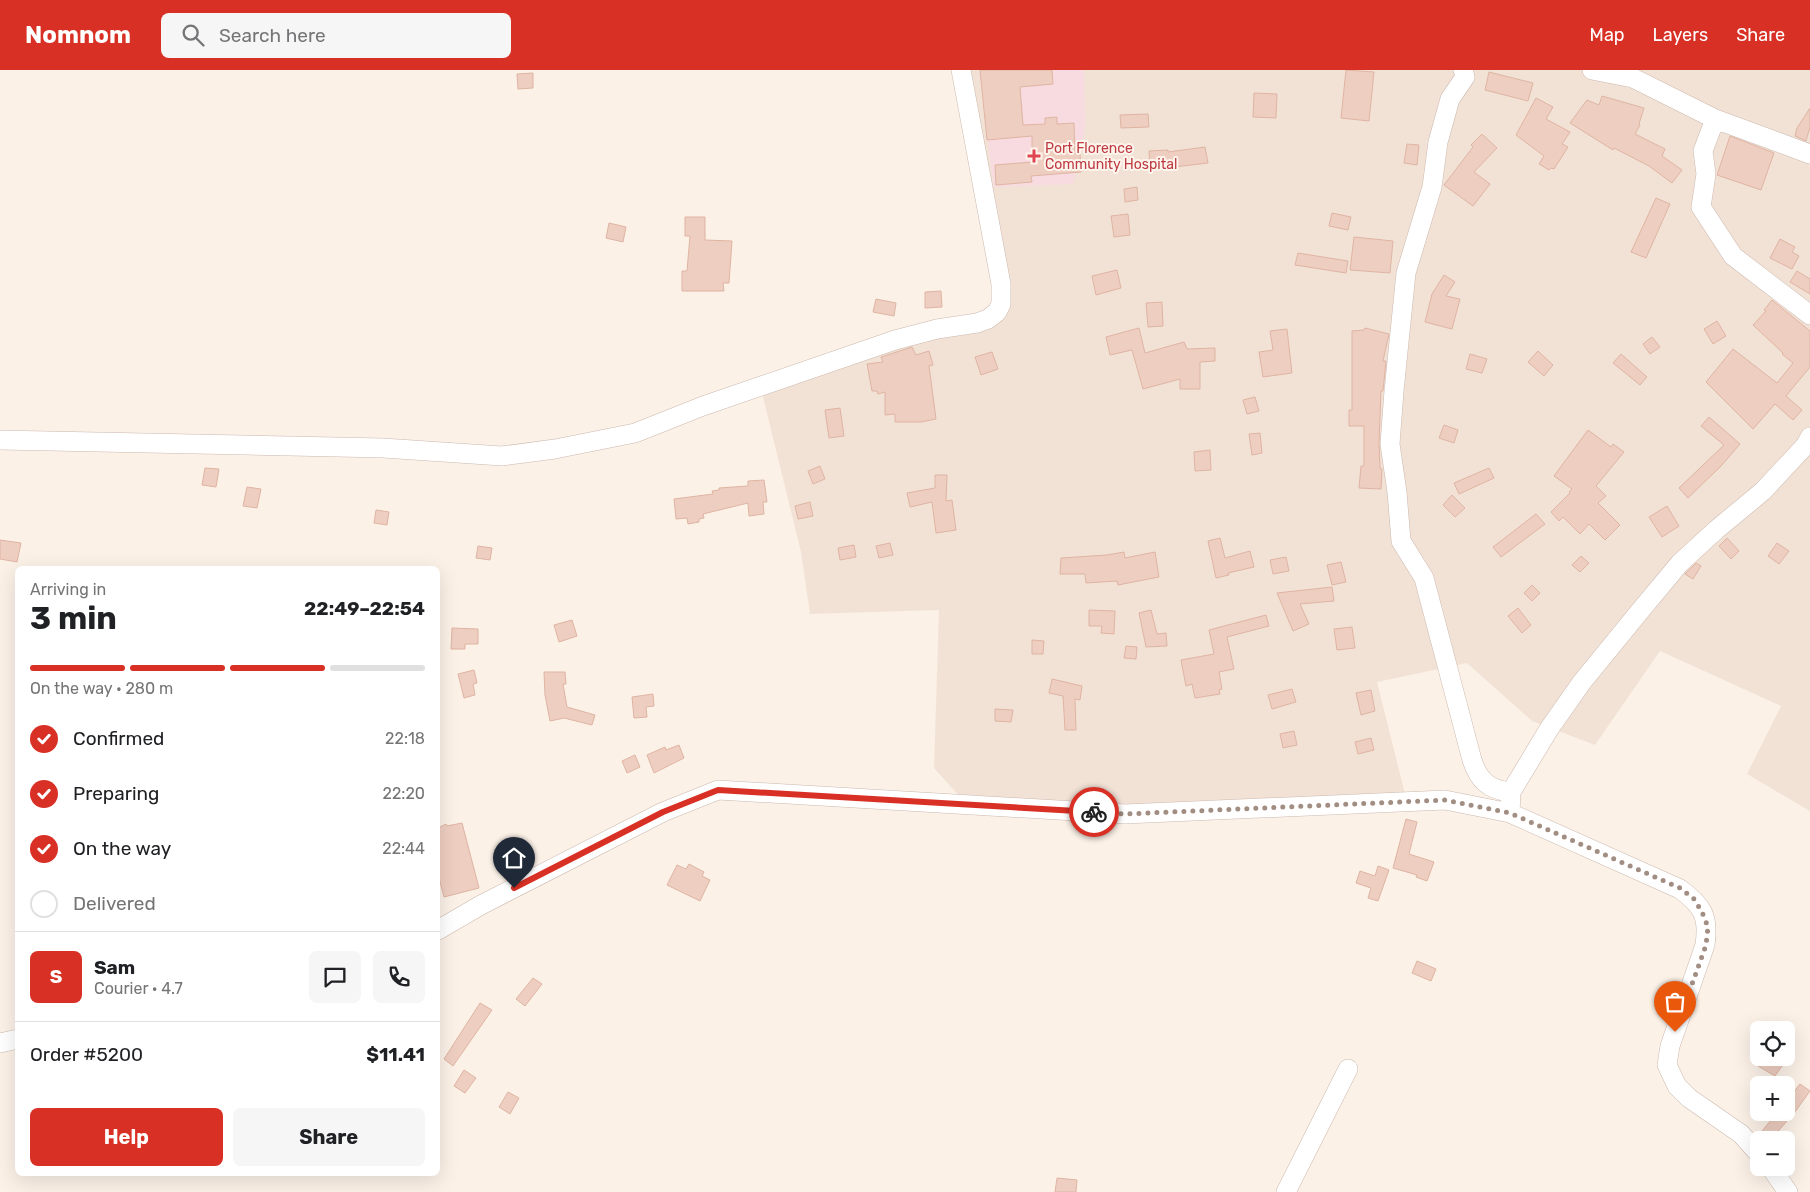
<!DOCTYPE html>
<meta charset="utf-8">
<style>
:root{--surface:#fff;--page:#f6f6f6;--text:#202124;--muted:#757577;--line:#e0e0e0;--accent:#d93025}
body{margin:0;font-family:Rubik,sans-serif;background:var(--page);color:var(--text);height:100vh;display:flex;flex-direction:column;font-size:19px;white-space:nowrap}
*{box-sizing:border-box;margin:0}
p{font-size:16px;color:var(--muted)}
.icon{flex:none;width:28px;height:28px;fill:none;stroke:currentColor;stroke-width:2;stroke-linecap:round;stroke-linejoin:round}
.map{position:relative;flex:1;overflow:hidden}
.drawer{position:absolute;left:15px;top:496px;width:425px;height:610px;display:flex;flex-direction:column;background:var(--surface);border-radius:8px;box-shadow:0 5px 20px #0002}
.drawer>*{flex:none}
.controls{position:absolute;left:1750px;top:951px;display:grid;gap:10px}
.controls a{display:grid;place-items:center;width:45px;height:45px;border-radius:8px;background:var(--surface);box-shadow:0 5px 20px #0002;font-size:25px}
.pin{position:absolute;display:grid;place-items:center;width:42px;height:42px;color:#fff;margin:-51px -21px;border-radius:50% 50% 50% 0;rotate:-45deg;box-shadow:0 0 5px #0007}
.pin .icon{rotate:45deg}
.courier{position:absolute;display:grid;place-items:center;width:50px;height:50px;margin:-25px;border:4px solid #d93025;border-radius:50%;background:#fff;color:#222;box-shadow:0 1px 6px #0007}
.headline em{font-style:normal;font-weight:700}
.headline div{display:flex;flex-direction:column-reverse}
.headline{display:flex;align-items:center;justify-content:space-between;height:85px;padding:0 15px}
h1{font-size:32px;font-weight:700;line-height:38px}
.bar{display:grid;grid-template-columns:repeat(4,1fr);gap:8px 5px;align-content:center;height:60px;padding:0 15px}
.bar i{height:6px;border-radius:4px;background:var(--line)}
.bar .selected{background:var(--accent)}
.bar p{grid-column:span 4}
.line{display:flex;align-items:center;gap:12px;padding:0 15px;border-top:1px solid var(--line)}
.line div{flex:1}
.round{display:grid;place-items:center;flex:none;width:52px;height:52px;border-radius:8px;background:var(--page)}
ol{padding:0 15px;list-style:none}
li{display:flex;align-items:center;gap:15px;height:55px}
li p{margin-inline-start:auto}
li .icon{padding:5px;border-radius:50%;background:var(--accent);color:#fff;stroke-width:4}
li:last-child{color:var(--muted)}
li i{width:28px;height:28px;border:2px solid var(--line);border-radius:50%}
.cta{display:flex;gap:10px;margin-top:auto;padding:10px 15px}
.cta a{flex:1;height:58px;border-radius:8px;background:var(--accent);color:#fff;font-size:20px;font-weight:700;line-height:58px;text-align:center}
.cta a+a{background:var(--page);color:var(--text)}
header{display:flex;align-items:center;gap:30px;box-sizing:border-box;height:70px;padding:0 25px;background:var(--accent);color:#fff}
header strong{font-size:24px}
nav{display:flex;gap:28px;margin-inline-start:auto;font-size:18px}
.search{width:350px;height:45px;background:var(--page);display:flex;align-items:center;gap:12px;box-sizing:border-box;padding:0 18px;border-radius:8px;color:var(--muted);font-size:19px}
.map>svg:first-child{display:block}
.residential{fill:#f2e2d6}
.medical{fill:#f8dbe1}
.building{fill:#eecec1;stroke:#dfb4a2}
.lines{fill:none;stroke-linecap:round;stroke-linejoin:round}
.minor-casing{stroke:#ccb8ae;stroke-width:20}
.minor{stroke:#fff;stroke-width:19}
.done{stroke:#a28d83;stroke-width:5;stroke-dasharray:0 9}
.route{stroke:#d93025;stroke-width:6}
.health-dot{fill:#e0444e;stroke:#fef5ed;stroke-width:2}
.labels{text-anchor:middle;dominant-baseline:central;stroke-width:4;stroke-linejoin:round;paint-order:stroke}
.health-label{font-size:14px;fill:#be3a42;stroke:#fef5ed;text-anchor:start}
</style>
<header>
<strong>Nomnom</strong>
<div class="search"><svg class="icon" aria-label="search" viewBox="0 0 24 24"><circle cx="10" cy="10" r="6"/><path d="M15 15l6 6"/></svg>Search here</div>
<nav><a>Map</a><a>Layers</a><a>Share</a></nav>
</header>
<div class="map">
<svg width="1810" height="1122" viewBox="0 0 1810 1122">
<rect width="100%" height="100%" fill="#fbf1e7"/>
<path class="residential" d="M 966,0 L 1810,0 L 1810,741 L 1747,704 L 1781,636 L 1660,581 L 1595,675 L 1532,651 L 1467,593 L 1377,612 L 1407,732 L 1285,743 L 962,729 L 934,698 L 939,540 L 810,544 L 801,482 L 761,319 L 993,250 L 988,137 Z"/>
<path class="medical" d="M 979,0 L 1084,0 L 1085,58 L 1073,114 L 994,117 Z"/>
<path class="building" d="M 980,0 L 1052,0 L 1053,14 L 1020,17 L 1023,55 L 1045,54 L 1045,48 L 1057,47 L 1057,54 L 1074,53 L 1075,84 L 1080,84 L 1081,102 L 1031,106 L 1032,112 L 996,115 L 995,95 L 1032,92 L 1032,66 L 987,70 Z
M 1346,0 L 1374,2 L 1369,51 L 1341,48 Z
M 1489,2 L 1533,13 L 1528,31 L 1485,20 Z
M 533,3 L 533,18 L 518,19 L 517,4 Z
M 1254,23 L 1277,24 L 1276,48 L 1253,47 Z
M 1602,26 L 1644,38 L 1639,54 L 1640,55 L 1635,64 L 1665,79 L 1662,86 L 1682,100 L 1672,113 L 1649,96 L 1614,78 L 1613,80 L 1570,53 L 1587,30 L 1599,35 Z
M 1536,28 L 1553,37 L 1546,49 L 1570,62 L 1562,74 L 1568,77 L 1554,99 L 1551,98 L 1549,100 L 1539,94 L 1544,86 L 1516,65 Z
M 1810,38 L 1810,57 L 1806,71 L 1795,66 L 1797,58 Z
M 1148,44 L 1149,57 L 1121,58 L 1120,45 Z
M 1482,64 L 1497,78 L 1474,102 L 1490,114 L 1473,136 L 1444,115 L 1473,77 L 1471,75 Z
M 1730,66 L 1774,83 L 1761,120 L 1717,105 Z
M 1407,74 L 1419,75 L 1417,95 L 1404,93 Z
M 1205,77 L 1208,93 L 1174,97 L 1174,95 L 1150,97 L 1149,81 L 1168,80 L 1168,82 Z
M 1137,117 L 1138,130 L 1125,132 L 1124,119 Z
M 1656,128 L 1670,134 L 1646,188 L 1631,182 Z
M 1332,143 L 1351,147 L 1348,160 L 1329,156 Z
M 1128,144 L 1130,165 L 1114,167 L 1111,146 Z
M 685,147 L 705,147 L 705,170 L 732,171 L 729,213 L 723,213 L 724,221 L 682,221 L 682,201 L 687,201 L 690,166 L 685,166 Z
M 609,153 L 626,157 L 623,172 L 606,168 Z
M 1354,167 L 1393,171 L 1390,203 L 1350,200 Z
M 1780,169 L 1795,177 L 1792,182 L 1799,186 L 1792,199 L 1770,188 Z
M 1298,183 L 1348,191 L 1346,203 L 1295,195 Z
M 1117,200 L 1121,218 L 1096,225 L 1092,206 Z
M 1797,201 L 1810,209 L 1810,224 L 1790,212 Z
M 1444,205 L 1455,212 L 1446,226 L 1460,229 L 1452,259 L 1425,252 L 1432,224 Z
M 941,221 L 942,237 L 925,238 L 925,222 Z
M 876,229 L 896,233 L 894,246 L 873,242 Z
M 1772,230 L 1810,261 L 1810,297 L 1786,326 L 1802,340 L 1793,350 L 1775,334 L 1753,359 L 1706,312 L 1733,279 L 1777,313 L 1793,293 L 1782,284 L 1783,283 L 1753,255 L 1766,241 L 1764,240 Z
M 1162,232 L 1163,256 L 1148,257 L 1146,233 Z
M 1717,251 L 1726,266 L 1713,274 L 1704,259 Z
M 1139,258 L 1145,283 L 1184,272 L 1187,279 L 1215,278 L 1215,291 L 1200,292 L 1200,319 L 1180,319 L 1180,309 L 1143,319 L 1132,280 L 1110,285 L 1106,267 Z
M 1365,258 L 1389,264 L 1383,291 L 1386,291 L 1383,321 L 1381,321 L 1379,373 L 1380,398 L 1382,399 L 1381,419 L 1359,418 L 1361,396 L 1364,396 L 1364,356 L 1349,356 L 1349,340 L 1352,340 L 1352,261 L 1364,260 Z
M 1287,259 L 1292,303 L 1263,307 L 1259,282 L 1273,280 L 1270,261 Z
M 1652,267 L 1660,277 L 1650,284 L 1643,274 Z
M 912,277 L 916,285 L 929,281 L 933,295 L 929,296 L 936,349 L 921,352 L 895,352 L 895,344 L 885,345 L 885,322 L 878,324 L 877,321 L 872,321 L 867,294 L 883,292 L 881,287 Z
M 1538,281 L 1553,295 L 1544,306 L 1528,292 Z
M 992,282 L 998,299 L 981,305 L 975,287 Z
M 1470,284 L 1487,289 L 1482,303 L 1466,299 Z
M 1621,284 L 1647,307 L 1640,315 L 1613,293 Z
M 1255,327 L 1259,341 L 1247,344 L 1243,330 Z
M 840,338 L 844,366 L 829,368 L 825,340 Z
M 1709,347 L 1740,374 L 1721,396 L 1688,428 L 1679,418 L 1724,375 L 1701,356 Z
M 1444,355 L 1458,360 L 1454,373 L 1439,368 Z
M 1588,360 L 1611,377 L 1613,374 L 1624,382 L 1596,416 L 1606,426 L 1598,433 L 1620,455 L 1605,470 L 1589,454 L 1580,464 L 1563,447 L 1559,451 L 1551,442 L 1570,423 L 1569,422 L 1572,419 L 1554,406 Z
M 1260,363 L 1262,383 L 1252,385 L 1249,364 Z
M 1210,380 L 1211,400 L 1195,401 L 1194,382 Z
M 820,396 L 825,409 L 813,414 L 808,401 Z
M 205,398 L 219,399 L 216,417 L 202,415 Z
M 1489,398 L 1494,408 L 1459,424 L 1454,413 Z
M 935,405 L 947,405 L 946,431 L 952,430 L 956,460 L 936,463 L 932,432 L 910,437 L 907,423 L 935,418 Z
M 764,410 L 767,432 L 763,432 L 764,444 L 749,446 L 748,433 L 703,444 L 704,448 L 699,449 L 699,452 L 688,454 L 687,448 L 676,449 L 674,429 L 713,424 L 712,421 L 719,420 L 719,418 L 748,416 L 748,411 Z
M 247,417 L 261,419 L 257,438 L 243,436 Z
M 1452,425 L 1465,438 L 1455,447 L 1443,435 Z
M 810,432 L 813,446 L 798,449 L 795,436 Z
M 1667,436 L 1679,456 L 1662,467 L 1649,447 Z
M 376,440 L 389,442 L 387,455 L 374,453 Z
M 1536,444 L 1545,454 L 1501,487 L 1493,477 Z
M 1220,468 L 1225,488 L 1250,481 L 1254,497 L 1228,503 L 1229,505 L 1216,508 L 1208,471 Z
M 1727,468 L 1739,481 L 1731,489 L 1719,476 Z
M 0,470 L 21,473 L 17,492 L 0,489 Z
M 890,473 L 893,485 L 879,488 L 876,476 Z
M 1777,473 L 1789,481 L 1779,494 L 1768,486 Z
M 854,475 L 856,487 L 840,490 L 838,478 Z
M 478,476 L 492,478 L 490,490 L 476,488 Z
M 1124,482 L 1125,488 L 1155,482 L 1159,507 L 1118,515 L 1117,511 L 1086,513 L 1085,504 L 1060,504 L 1061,488 L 1107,485 Z
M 1581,486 L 1589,493 L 1580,502 L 1572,495 Z
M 1286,487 L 1289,501 L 1273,504 L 1270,490 Z
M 1341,492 L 1346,512 L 1332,515 L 1327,495 Z
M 1696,493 L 1701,496 L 1693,509 L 1685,504 Z
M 1532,515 L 1540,523 L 1532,531 L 1524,523 Z
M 1332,517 L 1334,531 L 1300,534 L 1309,554 L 1293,561 L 1277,523 Z
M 1518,538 L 1531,555 L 1522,563 L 1508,546 Z
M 1089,540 L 1115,541 L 1114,564 L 1101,563 L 1102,556 L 1089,556 Z
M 1151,540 L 1157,564 L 1166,563 L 1167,576 L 1146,577 L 1139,543 Z
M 1266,545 L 1269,556 L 1227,567 L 1234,599 L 1219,602 L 1222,619 L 1219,620 L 1220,624 L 1195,628 L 1192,614 L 1186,616 L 1181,590 L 1214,584 L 1209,560 Z
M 572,550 L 577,566 L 559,572 L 554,555 Z
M 1352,557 L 1355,578 L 1337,580 L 1334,559 Z
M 452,558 L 478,559 L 478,574 L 465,574 L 465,579 L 451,579 Z
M 1032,570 L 1044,571 L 1043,584 L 1032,584 Z
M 1126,576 L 1137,577 L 1136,589 L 1124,588 Z
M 474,600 L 477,613 L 473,614 L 475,625 L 464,628 L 458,604 Z
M 544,602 L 565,602 L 566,614 L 563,614 L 567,637 L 595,645 L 592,655 L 564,648 L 550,651 L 545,625 Z
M 1052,609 L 1082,616 L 1080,630 L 1075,629 L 1076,660 L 1065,660 L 1063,626 L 1049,623 Z
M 1292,619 L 1296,632 L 1272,639 L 1268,625 Z
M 1371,620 L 1375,641 L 1361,645 L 1356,623 Z
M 653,624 L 654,636 L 646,637 L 647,647 L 634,648 L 632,627 Z
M 995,639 L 1013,640 L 1011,652 L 995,651 Z
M 1294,661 L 1297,675 L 1283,678 L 1280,664 Z
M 1371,668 L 1374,680 L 1358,684 L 1355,672 Z
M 679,675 L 684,688 L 654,703 L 647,685 L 665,677 L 666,680 Z
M 635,685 L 640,697 L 627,703 L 622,691 Z
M 1406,749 L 1417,752 L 1409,784 L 1434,792 L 1427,811 L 1416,807 L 1417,805 L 1393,798 Z
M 462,753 L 479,818 L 444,827 L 438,804 L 438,758 L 446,754 L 447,756 Z
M 689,794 L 704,802 L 702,806 L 710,810 L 700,831 L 667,815 L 677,795 L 686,799 Z
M 1378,796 L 1389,800 L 1378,831 L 1368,828 L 1371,818 L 1356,813 L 1360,801 L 1375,806 Z
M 1417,891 L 1436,899 L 1431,911 L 1412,903 Z
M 533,908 L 542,914 L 525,936 L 516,929 Z
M 480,933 L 492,940 L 453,996 L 444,989 Z
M 1764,988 L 1769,988 L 1782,996 L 1775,1006 L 1758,996 Z
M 464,1000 L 476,1008 L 465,1023 L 454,1016 Z
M 1800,1014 L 1810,1021 L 1795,1042 L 1771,1069 L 1762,1061 L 1778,1042 L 1786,1042 L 1786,1032 Z
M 508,1022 L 519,1028 L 510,1044 L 499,1037 Z
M 1057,1108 L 1077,1110 L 1076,1122 L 1055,1122 Z"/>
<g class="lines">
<g class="minor-casing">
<path id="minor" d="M 1463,0 L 1465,7 L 1450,29 L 1438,72 L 1432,117 L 1406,203 L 1394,321 L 1390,374 L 1397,422 L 1401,471 L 1424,508 L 1472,690 C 1479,711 1489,720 1511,722 L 1510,743 L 1680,819 C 1703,836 1709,846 1705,875 L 1670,976 L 1667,995 L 1677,1016 L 1689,1028 L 1741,1064 L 1759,1084
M 1592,0 L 1633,8 L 1715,49 L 1810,84
M 1715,49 L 1703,81 L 1706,104 L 1701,137 L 1733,186 L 1810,245
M 0,370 L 383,378 L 502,386 L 555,379 L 635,363 L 703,336 L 895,270 L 937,259 L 977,253 L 988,249 L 997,242 L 1001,234 L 1001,214 L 961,0
M 1511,722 L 1549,659 L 1582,612 L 1640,541 L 1680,493 L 1716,460 L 1763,421 L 1805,376 L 1810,367
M 438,860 L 481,835 L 663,742 L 718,720 L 1125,744 L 1445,730 L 1510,743
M 0,973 L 18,969
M 1771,1098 L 1788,1122
M 1286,1122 L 1348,999"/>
</g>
<use href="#minor" class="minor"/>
</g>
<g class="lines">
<path class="done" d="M 1094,742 L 1125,744 L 1445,730 L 1510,743 L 1680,818 L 1694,829 L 1702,842 L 1708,857 L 1706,875 L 1675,962"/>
<path class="route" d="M 514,818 L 663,742 L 718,720 L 1094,742"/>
</g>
<path class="health-dot" d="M1031.5 78.5h5v5h5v5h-5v5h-5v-5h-5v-5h5z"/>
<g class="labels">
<g class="health-label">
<text x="1045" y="78">Port Florence<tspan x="1045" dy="16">Community Hospital</tspan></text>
</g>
</g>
</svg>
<div class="controls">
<a><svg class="icon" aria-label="locate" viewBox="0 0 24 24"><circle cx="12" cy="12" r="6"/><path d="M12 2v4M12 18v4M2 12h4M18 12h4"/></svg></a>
<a>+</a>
<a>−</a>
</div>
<div class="pin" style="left:1675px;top:962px;background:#ea580c"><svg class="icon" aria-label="bag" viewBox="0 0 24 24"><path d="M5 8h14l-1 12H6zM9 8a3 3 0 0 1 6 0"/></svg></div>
<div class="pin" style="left:514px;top:818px;background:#1f2937"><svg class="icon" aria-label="home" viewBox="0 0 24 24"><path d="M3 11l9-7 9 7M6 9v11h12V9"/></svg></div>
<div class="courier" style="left:1094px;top:742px"><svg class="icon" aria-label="bike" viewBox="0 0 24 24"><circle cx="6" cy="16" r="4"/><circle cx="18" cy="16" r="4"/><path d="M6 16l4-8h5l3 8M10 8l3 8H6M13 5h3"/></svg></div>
<section class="drawer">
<div class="headline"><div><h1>3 min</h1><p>Arriving in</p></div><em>22:49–22:54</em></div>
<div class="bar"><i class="selected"></i><i class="selected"></i><i class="selected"></i><i></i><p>On the way · 280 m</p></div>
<ol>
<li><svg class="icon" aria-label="check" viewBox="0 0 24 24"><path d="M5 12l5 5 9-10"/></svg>Confirmed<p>22:18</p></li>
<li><svg class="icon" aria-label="check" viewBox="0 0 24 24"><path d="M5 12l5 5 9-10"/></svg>Preparing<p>22:20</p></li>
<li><svg class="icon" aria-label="check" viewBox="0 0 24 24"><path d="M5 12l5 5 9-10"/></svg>On the way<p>22:44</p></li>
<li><i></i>Delivered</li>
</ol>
<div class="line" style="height:90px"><b class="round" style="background:var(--accent);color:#fff">S</b><div><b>Sam</b><p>Courier · 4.7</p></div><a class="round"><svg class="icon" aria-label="chat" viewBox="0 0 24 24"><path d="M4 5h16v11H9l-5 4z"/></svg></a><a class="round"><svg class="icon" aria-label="phone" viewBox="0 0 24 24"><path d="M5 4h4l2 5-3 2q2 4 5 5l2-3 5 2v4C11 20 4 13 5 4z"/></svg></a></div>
<div class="line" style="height:65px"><div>Order #5200</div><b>$11.41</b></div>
<div class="cta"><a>Help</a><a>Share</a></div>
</section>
</div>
